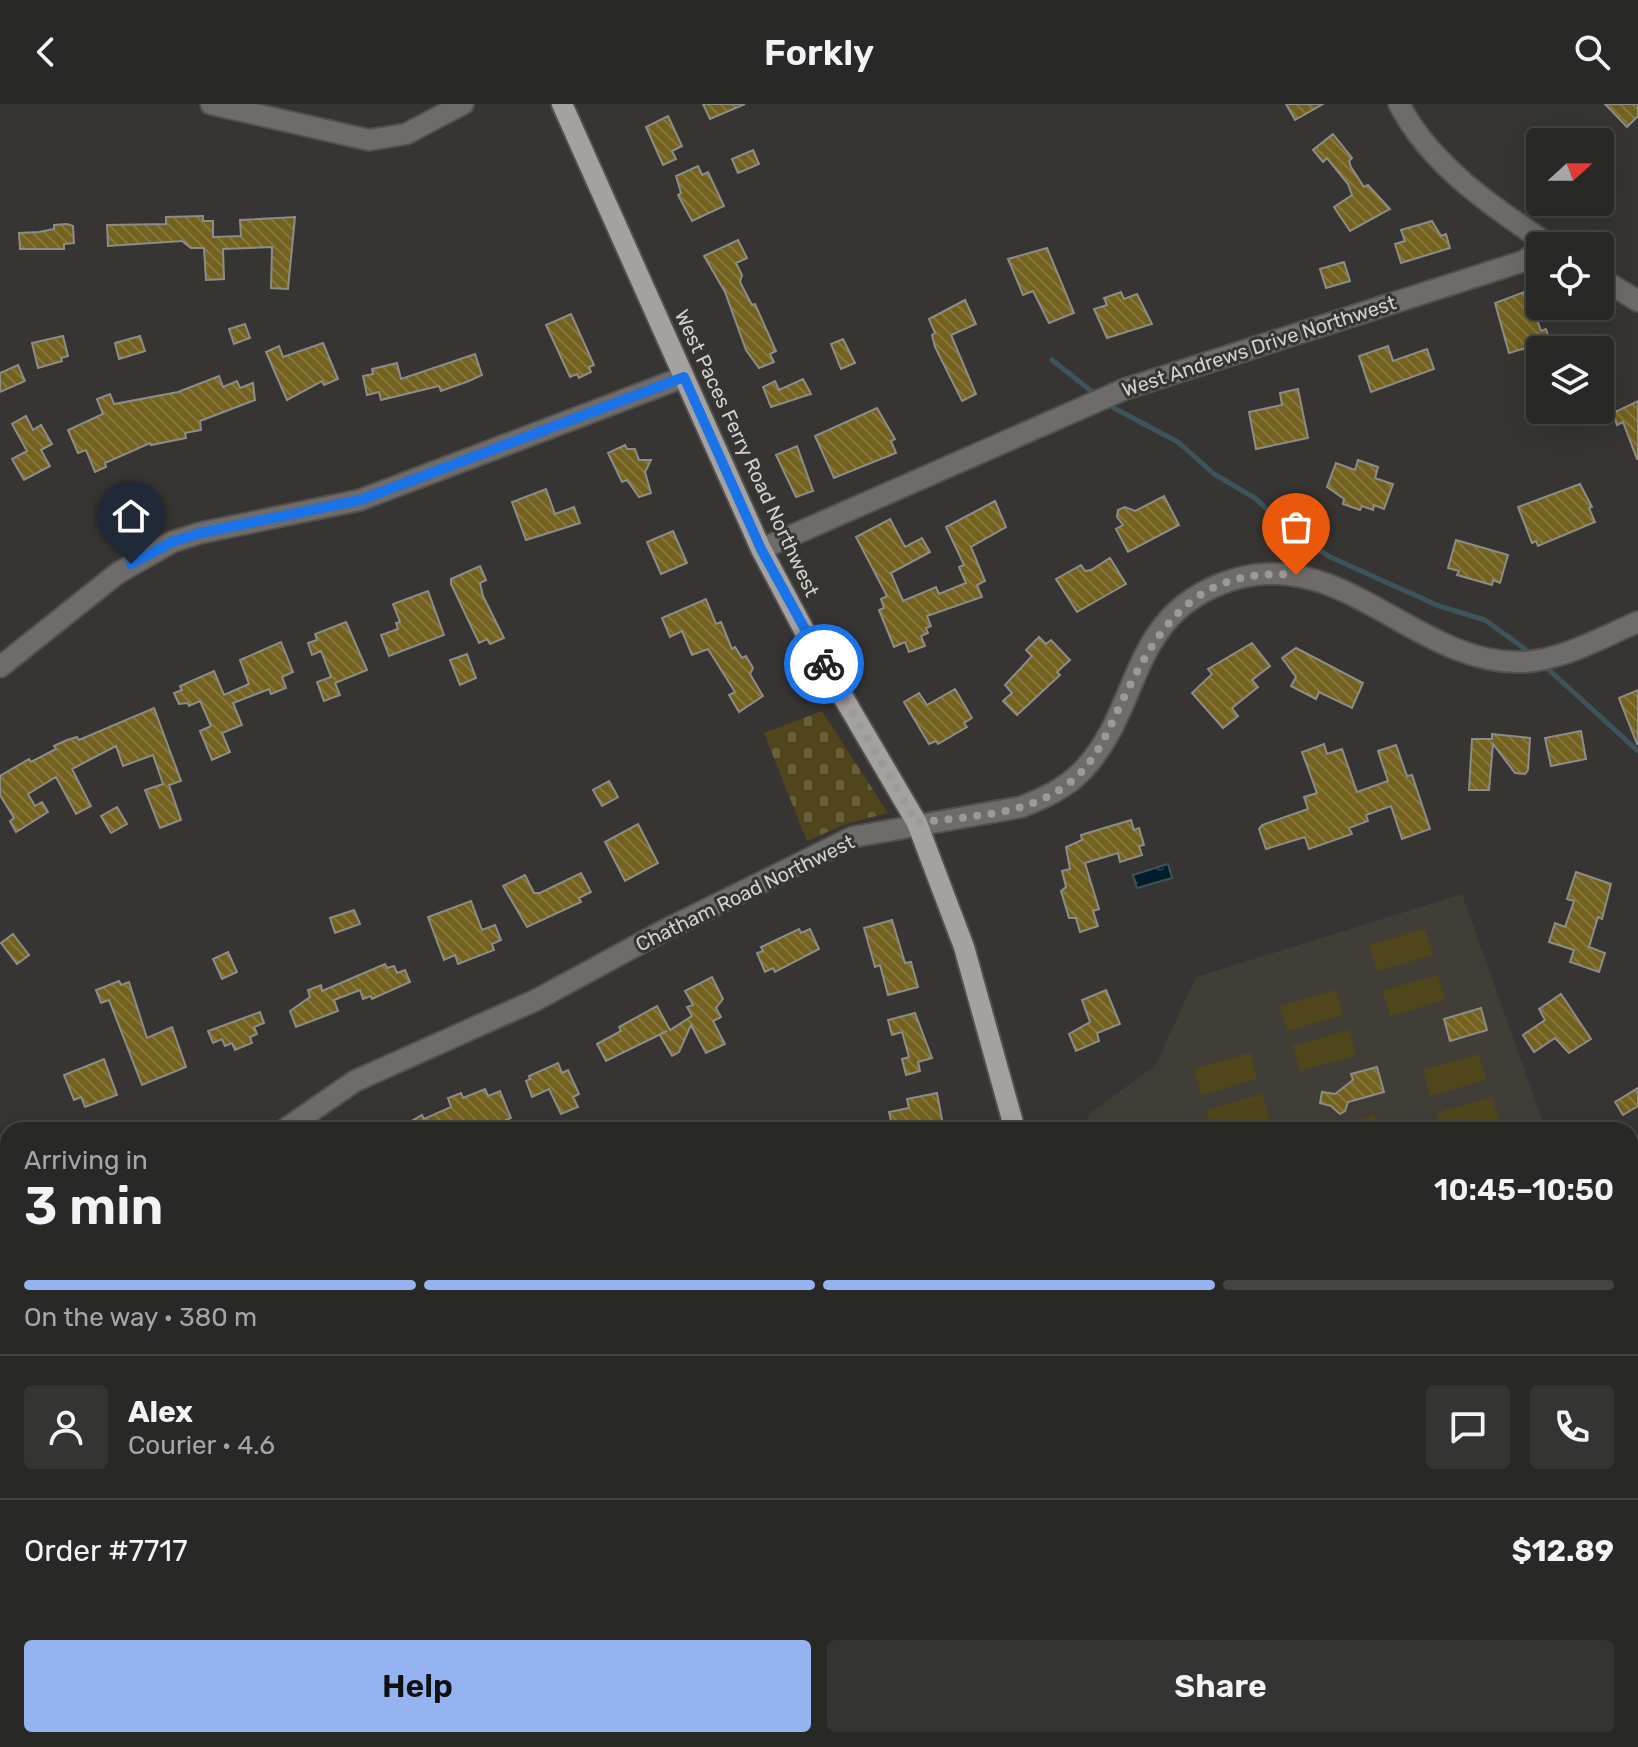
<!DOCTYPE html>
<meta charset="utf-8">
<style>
:root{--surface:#282826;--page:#343432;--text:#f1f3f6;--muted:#a5a6a7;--line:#444443;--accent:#95b2f1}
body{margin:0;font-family:Rubik,sans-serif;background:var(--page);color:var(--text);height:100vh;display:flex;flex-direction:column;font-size:30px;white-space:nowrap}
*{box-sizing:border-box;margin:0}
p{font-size:26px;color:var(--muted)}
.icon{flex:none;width:44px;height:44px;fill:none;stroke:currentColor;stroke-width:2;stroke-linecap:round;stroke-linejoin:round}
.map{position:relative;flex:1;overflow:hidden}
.sheet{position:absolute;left:0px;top:1018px;width:1638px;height:626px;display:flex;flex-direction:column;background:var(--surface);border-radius:24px 24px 0 0;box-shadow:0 8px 32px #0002,0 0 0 2px var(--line)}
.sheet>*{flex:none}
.needle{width:52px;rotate:69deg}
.tools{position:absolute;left:1526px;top:24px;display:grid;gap:16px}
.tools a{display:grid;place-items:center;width:88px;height:88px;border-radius:8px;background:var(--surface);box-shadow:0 8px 32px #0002,0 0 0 2px var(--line);font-size:40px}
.pin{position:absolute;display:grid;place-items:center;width:68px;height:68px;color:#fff;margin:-82px -34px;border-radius:50% 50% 50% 0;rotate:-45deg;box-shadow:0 0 8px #0007}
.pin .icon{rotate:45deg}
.courier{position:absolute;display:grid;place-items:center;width:80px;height:80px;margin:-40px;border:6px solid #1a73e8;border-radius:50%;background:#fff;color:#222;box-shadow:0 2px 10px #0007}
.headline em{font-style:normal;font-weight:600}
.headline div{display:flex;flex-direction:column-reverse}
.headline{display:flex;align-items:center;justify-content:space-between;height:136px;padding:0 24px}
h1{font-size:52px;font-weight:600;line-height:60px}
.bar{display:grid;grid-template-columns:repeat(4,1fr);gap:12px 8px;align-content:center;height:96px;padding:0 24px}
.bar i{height:10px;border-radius:6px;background:var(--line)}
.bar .selected{background:var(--accent)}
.bar p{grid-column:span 4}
.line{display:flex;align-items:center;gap:20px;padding:0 24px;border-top:2px solid var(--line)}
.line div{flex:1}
.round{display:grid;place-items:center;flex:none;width:84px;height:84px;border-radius:8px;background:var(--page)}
.button{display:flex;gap:16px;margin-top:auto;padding:16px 24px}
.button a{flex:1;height:92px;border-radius:8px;background:var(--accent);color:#111;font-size:32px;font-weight:600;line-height:92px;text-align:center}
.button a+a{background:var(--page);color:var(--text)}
header{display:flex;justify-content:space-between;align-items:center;height:104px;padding:0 24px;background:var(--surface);font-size:36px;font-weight:600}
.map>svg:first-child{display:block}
.built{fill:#403e36}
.forest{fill:url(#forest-crowns)}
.cemetery{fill:url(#cemetery-stones)}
.garden{fill:#51461b}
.water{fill:url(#water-ripples);stroke:#3f535b;stroke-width:2}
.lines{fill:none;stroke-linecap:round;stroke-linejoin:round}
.stream{stroke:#3f535b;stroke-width:5}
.building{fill:url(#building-back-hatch);stroke:#8c8c89;stroke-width:2}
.minor-casing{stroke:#52514f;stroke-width:24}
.major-casing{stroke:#52514f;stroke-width:24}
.path{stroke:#82817f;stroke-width:3;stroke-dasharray:4 4;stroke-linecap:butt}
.minor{stroke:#6d6c6b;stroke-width:20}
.major{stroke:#a3a2a0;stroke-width:20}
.done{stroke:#9b9a99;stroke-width:8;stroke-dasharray:0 14.4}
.route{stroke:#1a73e8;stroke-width:10}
.labels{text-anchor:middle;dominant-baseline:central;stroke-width:6;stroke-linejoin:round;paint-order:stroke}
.street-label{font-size:20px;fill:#d2d1d0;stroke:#363533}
</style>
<header><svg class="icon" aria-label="back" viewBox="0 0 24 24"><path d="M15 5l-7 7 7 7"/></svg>Forkly<svg class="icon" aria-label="search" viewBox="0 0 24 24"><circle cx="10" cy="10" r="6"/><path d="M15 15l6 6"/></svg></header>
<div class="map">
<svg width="1638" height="1643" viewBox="0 0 1638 1643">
<defs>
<pattern id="forest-crowns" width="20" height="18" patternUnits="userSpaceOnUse" patternTransform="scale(2)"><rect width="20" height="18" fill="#51461b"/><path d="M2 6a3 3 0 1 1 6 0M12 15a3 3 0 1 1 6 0" fill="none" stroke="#69603b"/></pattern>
<pattern id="cemetery-stones" width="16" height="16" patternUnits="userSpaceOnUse" patternTransform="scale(2)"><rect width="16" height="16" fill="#51461b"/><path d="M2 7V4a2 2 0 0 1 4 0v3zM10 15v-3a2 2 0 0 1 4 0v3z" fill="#69603b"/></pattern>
<pattern id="water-ripples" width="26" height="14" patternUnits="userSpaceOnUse" patternTransform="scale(2)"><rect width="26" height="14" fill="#001d29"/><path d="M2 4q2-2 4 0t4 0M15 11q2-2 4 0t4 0" fill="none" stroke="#243d47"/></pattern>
<pattern id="building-back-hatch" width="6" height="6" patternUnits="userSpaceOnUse" patternTransform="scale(2)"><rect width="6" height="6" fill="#73621f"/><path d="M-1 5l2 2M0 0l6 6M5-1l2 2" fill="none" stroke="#86773e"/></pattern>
</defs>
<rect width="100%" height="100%" fill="#363533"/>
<path class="built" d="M 1462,790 L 1546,1026 L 1080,1026 L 1091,1008 L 1155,962 L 1196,873 Z
M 1630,1099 L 1638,1100 L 1638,1443 L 1630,1445 Z"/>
<path class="forest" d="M 8,1404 L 8,1636 L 758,1636 L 772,1643 L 0,1643 L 0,1406 Z"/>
<path class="cemetery" d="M 822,607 L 888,709 L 848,719 L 807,737 L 764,629 Z"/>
<path class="garden" d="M 1425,825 L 1433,851 L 1377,867 L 1369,841 Z
M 1438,871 L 1445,896 L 1390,912 L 1382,887 Z
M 1336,886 L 1343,911 L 1287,927 L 1280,902 Z
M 1349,926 L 1356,951 L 1300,967 L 1293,942 Z
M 1250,949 L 1257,975 L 1201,991 L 1194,965 Z
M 1479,950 L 1486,976 L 1430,992 L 1423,966 Z
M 1262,990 L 1270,1015 L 1231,1026 L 1212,1026 L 1206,1006 Z
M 1492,993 L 1500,1019 L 1474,1026 L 1441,1026 L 1437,1009 Z
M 1374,1011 L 1378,1026 L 1322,1026 Z"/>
<path class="water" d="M 1168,760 L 1172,774 L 1137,784 L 1133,771 Z"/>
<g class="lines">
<path class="stream" d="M 1052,256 L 1095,290
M 1114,304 L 1178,338 L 1214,370 L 1255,394 L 1290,427 L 1330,453 L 1439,502 L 1485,516 L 1525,545
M 1549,566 L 1638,647"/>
</g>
<path class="building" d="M 703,0 L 745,0 L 710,15 Z
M 1286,0 L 1323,0 L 1295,16 Z
M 1605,0 L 1638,0 L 1638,12 L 1627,23 Z
M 668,12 L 682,42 L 672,47 L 676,55 L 663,61 L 646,23 Z
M 1333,30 L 1352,54 L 1349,57 L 1351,63 L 1364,83 L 1368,81 L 1390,105 L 1350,127 L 1334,103 L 1352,91 L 1348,80 L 1327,54 L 1323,58 L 1313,46 Z
M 753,46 L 759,60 L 738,69 L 732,55 Z
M 698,62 L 702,71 L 708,68 L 724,102 L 692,117 L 678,91 L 681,89 L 676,72 Z
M 203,112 L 203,117 L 213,117 L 213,133 L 241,132 L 240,116 L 295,113 L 288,185 L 271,184 L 272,143 L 223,145 L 224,175 L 206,176 L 204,144 L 191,144 L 182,137 L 108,142 L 107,121 L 166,120 L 166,113 Z
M 1432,117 L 1441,132 L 1446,130 L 1450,144 L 1401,159 L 1395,140 L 1405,137 L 1401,126 Z
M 67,120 L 73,122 L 74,139 L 64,140 L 64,145 L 20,145 L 19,129 L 39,128 L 54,125 L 54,121 Z
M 738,136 L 747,154 L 736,159 L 742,171 L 740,178 L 752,201 L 755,200 L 776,247 L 770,250 L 774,258 L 759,264 L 746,246 L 725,188 L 704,152 Z
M 1047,144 L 1074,209 L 1049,219 L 1033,187 L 1023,191 L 1008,155 Z
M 1344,158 L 1350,177 L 1326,184 L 1320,165 Z
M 1527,187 L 1541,227 L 1546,225 L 1550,237 L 1509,249 L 1495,199 Z
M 1121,188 L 1124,195 L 1137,190 L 1152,220 L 1107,234 L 1094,205 L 1107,201 L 1104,194 Z
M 965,196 L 976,220 L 951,231 L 976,290 L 962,297 L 935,243 L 932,231 L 935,229 L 929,215 Z
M 571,210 L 594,261 L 589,263 L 591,268 L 579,274 L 577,270 L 570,273 L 546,221 Z
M 245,220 L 250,234 L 234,240 L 229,225 Z
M 63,232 L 68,252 L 61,254 L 62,257 L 38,264 L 32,239 Z
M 140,232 L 145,247 L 119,255 L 115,239 Z
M 843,235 L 855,259 L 841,265 L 831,240 Z
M 323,239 L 338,275 L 324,281 L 322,277 L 287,296 L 266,248 L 279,242 L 283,253 Z
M 1388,242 L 1393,257 L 1427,245 L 1434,265 L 1371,288 L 1359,252 Z
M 475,250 L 482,271 L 469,277 L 441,287 L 439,282 L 381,296 L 379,288 L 367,291 L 363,272 L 373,270 L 372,265 L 397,259 L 401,275 Z
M 18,261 L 25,277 L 0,288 L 0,269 Z
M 219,272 L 223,283 L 237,277 L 240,284 L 253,279 L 255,296 L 200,317 L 201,326 L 185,329 L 186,334 L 151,341 L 150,339 L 105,359 L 106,363 L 95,368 L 86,346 L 78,349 L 68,326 L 103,310 L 97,295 L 110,290 L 114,300 L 178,288 Z
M 803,275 L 811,290 L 771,303 L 763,283 L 775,277 L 779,286 Z
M 1298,285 L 1308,334 L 1256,345 L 1249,308 L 1282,301 L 1280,289 Z
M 1638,297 L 1638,355 L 1637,355 L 1623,318 L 1617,321 L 1613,309 Z
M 877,304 L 895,335 L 891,337 L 896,349 L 834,374 L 815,332 Z
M 26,312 L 33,326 L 41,321 L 52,340 L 41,346 L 50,362 L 24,376 L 12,355 L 27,347 L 12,320 Z
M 625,341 L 627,345 L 635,345 L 639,356 L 651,356 L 645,368 L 651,389 L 639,393 L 627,376 L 622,378 L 608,349 Z
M 797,342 L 813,387 L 796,393 L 776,351 Z
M 1358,356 L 1378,363 L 1375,374 L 1393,380 L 1384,405 L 1374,401 L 1373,406 L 1362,402 L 1360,406 L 1343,400 L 1344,395 L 1327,383 L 1336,359 L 1355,366 Z
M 1580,380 L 1592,403 L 1589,404 L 1595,418 L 1538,442 L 1536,437 L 1532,439 L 1518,403 Z
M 546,385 L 555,410 L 574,403 L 580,419 L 526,436 L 512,398 Z
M 1164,392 L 1179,421 L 1128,448 L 1116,425 L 1123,421 L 1117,413 L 1118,406 L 1125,403 L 1135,407 Z
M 995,397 L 1006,423 L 971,443 L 985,477 L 977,481 L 982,493 L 927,512 L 931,522 L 926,524 L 928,529 L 921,532 L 925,542 L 909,548 L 905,538 L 894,543 L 879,506 L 884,504 L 881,495 L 887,492 L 856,433 L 890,415 L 905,443 L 922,434 L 930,448 L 891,469 L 903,497 L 936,483 L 939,490 L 966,479 L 959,463 L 964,461 L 946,423 Z
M 673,427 L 687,459 L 661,470 L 647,438 Z
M 1456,436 L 1508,451 L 1500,479 L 1493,476 L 1492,481 L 1457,471 L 1459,467 L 1448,464 Z
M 1110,454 L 1126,480 L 1077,508 L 1056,475 L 1081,461 L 1085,467 L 1091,466 Z
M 480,462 L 486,476 L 480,479 L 483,492 L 504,534 L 490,540 L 487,535 L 479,539 L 451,480 L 451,475 Z
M 428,487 L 444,531 L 389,552 L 381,531 L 398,525 L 396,519 L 400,518 L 393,500 Z
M 706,495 L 716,520 L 721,518 L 732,545 L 735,543 L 742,554 L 746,552 L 753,564 L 750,570 L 763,592 L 739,608 L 729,591 L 735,588 L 708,545 L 692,551 L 682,527 L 670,533 L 662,514 Z
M 346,518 L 367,566 L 335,579 L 340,591 L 324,597 L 317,578 L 331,573 L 321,547 L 312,551 L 308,539 L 317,536 L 315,530 Z
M 1039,533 L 1046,540 L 1051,536 L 1070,556 L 1057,568 L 1060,571 L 1017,611 L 1003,597 L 1012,589 L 1005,581 L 1032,552 L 1026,546 Z
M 281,538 L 293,568 L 282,573 L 286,584 L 271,590 L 269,585 L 233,599 L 242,621 L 222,629 L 230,648 L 212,656 L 200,627 L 211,622 L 200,597 L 189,602 L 188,599 L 179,600 L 174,589 L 182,586 L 180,582 L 214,567 L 224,591 L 249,580 L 240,556 Z
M 1252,539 L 1270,562 L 1252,576 L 1258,583 L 1232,604 L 1238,612 L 1223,624 L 1192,589 L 1212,570 L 1208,565 Z
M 1296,544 L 1363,579 L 1352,604 L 1319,588 L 1316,595 L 1291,582 L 1296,573 L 1282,554 Z
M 467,550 L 476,574 L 460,581 L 450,556 Z
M 955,585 L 972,614 L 964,619 L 967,623 L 938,640 L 936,637 L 929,640 L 904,598 L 919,589 L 927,601 Z
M 1638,586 L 1638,640 L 1637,640 L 1619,594 Z
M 154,604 L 181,677 L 169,681 L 181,716 L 160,724 L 145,686 L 163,680 L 153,651 L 123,662 L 116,642 L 72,665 L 91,702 L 76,710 L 56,673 L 28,690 L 35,702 L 42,698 L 48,708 L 16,728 L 10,717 L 14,714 L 0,691 L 0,672 L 29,655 L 31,658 L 56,645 L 54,642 L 67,636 L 77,633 L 79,636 Z
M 1581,627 L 1586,655 L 1551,662 L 1545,634 Z
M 1492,630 L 1530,634 L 1528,666 L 1525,670 L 1515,669 L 1493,640 L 1489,686 L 1469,686 L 1472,635 L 1492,635 Z
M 1324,640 L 1327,650 L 1342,645 L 1357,688 L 1388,677 L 1378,647 L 1396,641 L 1407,672 L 1412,671 L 1430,725 L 1402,735 L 1391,702 L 1366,711 L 1368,717 L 1349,724 L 1352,730 L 1309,745 L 1305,733 L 1266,745 L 1259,725 L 1262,721 L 1308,705 L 1304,693 L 1317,689 L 1302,648 Z
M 609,677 L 618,693 L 602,702 L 593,686 Z
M 117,703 L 127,720 L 111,729 L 101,712 Z
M 1131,716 L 1134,726 L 1139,724 L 1144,741 L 1139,742 L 1142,751 L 1120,758 L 1118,749 L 1085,759 L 1099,805 L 1093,807 L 1098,822 L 1080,828 L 1076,814 L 1069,814 L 1061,787 L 1066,783 L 1062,767 L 1070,765 L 1066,743 L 1082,736 L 1081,731 Z
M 638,720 L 658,759 L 625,777 L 605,738 Z
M 1576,768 L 1611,780 L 1602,815 L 1598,813 L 1589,843 L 1605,849 L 1599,868 L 1570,858 L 1574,846 L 1549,838 L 1555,819 L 1565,823 L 1574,797 L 1567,795 Z
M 581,769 L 591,788 L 579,794 L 581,798 L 527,823 L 503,782 L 525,771 L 534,789 L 540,789 Z
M 471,797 L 482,826 L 495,821 L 501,836 L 492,840 L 494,846 L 458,860 L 455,851 L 444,856 L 428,813 Z
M 354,806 L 360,820 L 335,829 L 330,814 Z
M 892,816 L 905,859 L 911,858 L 918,883 L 888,891 L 880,861 L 875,863 L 864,824 Z
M 799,825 L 801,829 L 810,825 L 819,845 L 775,868 L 773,864 L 765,868 L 757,849 L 763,847 L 761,843 Z
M 13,830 L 29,851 L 17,860 L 1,839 Z
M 228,848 L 237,868 L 222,875 L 213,855 Z
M 385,860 L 387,864 L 394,862 L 397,869 L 405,866 L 410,878 L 372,895 L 371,892 L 363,895 L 360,886 L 334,896 L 338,907 L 296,923 L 290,907 L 310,893 L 308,886 L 321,881 L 322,887 Z
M 712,873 L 723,895 L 716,904 L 721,913 L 713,917 L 725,940 L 706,949 L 691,921 L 679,948 L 672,952 L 660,931 L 667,927 L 606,957 L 597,940 L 621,927 L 619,923 L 657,902 L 670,926 L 692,912 L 687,903 L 693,901 L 685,887 Z
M 119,877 L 121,881 L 129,878 L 147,934 L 172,923 L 186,963 L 142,981 L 109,896 L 101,899 L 96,886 Z
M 1106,886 L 1120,920 L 1097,929 L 1099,937 L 1076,947 L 1069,930 L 1090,918 L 1082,896 Z
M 1561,890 L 1591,935 L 1569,949 L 1555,934 L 1534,948 L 1523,931 L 1545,916 L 1539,905 Z
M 1481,904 L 1487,926 L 1450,937 L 1444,915 Z
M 260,908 L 264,919 L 254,923 L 257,930 L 250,933 L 252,939 L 235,946 L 232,939 L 225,942 L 222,935 L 213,939 L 208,927 Z
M 915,909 L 932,954 L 918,958 L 920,967 L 906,971 L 902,955 L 909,953 L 902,928 L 892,931 L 888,916 Z
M 104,955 L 117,991 L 85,1003 L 81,993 L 74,996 L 64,971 Z
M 558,959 L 562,969 L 568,966 L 579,990 L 573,993 L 578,1003 L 561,1010 L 549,985 L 532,993 L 526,977 L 530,975 L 529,972 Z
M 1377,963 L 1384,988 L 1348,998 L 1345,1007 L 1340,1010 L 1331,1002 L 1320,999 L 1322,988 L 1335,990 L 1353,976 L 1351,970 Z
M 1638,984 L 1638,1002 L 1623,1011 L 1615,998 Z
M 485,985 L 488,992 L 500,987 L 511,1014 L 483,1026 L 396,1026 L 422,1011 L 424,1015 L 451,1003 L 448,994 L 461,989 L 463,994 Z
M 937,989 L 944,1026 L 906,1026 L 904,1018 L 892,1021 L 889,1008 L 909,1004 L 907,995 Z"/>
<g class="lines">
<g class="minor-casing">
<path id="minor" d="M 211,0 L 369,36 L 406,30 L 463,0
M 1399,0 C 1430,61 1495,105 1551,142
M 1600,174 L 1638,197
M 761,445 L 1125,285 L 1524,157 L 1540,145
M 0,563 L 118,469 L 172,438 L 200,429 L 360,396 L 684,273
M 284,1026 L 355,977 L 536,896 L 663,827 L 853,733 L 1021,703 C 1044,694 1065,685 1083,666 C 1143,603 1127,509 1232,476 C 1343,441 1417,562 1523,558 C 1563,556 1602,533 1638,518
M 0,1385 L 8,1384
M 436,1636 L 441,1643
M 795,1636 L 811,1643
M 945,1643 L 962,1636
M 1615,1643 L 1638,1634"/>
</g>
<g class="major-casing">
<path id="major" d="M 562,0 L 761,445 L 805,528 L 917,719 L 964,843 L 1015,1026
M 1064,1643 L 1065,1636"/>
</g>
<path class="path" d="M 0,1566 L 8,1552
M 0,1635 L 6,1639 L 27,1636
M 113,1636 L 120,1643"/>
<use href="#minor" class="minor"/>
<use href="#major" class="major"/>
</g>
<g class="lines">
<path class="done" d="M 824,560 L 917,719 C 967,712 1027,712 1068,680 C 1092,662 1104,636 1116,610 C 1156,526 1190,463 1296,471"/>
<path class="route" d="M 131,460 L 172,438 L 200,429 L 360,396 L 684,273 L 761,445 L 824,560"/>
</g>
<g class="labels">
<g class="street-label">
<text transform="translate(1259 242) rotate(-18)">West Andrews Drive Northwest</text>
<text transform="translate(747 349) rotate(65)">West Paces Ferry Road Northwest</text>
<text transform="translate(745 789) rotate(-26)">Chatham Road Northwest</text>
</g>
</g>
</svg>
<div class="tools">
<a><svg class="needle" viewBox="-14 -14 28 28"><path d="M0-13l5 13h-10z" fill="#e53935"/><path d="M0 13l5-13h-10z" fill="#a5a6a7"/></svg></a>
<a><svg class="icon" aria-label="locate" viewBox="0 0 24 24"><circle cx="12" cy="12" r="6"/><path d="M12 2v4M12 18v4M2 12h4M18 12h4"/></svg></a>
<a><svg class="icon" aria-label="layers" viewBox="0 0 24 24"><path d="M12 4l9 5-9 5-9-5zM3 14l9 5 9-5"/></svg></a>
</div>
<div class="pin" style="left:1296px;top:471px;background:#ea580c"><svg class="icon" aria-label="bag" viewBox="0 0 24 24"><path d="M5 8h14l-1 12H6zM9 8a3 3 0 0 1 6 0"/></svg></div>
<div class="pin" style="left:131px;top:460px;background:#1f2937"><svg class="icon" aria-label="home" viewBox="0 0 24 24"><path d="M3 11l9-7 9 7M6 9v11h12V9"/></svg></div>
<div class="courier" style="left:824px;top:560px"><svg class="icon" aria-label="bike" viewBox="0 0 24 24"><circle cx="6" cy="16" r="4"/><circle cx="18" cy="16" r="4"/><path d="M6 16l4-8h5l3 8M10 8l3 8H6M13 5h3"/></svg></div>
<section class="sheet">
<div class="headline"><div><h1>3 min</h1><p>Arriving in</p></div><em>10:45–10:50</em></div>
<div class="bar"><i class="selected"></i><i class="selected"></i><i class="selected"></i><i></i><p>On the way · 380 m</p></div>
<div class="line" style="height:144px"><a class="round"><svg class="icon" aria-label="person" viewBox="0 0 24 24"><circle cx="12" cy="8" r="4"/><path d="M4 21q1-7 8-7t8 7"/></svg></a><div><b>Alex</b><p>Courier · 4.6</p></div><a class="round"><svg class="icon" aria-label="chat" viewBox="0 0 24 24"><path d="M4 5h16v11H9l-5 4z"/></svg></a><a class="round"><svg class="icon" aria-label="phone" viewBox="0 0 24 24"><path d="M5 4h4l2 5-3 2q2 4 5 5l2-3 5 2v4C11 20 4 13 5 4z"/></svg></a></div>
<div class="line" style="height:104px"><div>Order #7717</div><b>$12.89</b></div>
<div class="button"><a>Help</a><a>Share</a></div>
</section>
</div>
